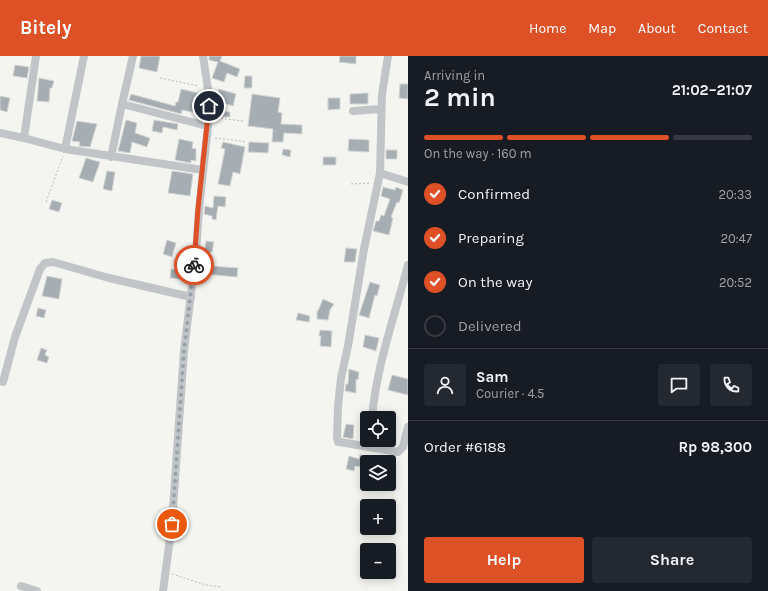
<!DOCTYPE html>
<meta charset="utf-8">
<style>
:root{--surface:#171b24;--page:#242831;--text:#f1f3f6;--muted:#9ea1a6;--line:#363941;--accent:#de5026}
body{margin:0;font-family:Karla,sans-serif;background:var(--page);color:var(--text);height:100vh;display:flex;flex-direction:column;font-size:15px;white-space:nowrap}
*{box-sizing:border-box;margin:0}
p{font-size:13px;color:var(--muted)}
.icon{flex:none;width:22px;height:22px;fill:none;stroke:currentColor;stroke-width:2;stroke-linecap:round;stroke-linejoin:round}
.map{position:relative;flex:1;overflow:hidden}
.drawer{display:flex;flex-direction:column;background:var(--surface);width:360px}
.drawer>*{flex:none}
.fabs{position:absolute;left:360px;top:355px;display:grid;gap:8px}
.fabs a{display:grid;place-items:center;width:36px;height:36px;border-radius:4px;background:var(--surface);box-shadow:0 2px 10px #0003;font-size:20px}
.pin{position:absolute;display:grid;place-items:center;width:34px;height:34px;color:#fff;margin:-17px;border:2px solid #fff;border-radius:50%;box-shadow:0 1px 4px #0007}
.courier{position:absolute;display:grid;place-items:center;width:40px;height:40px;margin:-20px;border:3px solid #de5026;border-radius:50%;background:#fff;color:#222;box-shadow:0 1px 5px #0007}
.headline em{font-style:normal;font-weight:700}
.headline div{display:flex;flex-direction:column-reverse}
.headline{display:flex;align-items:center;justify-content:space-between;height:68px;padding:0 16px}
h1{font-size:26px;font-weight:700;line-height:30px}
.bar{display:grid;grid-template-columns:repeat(4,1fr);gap:6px 4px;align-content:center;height:48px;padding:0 16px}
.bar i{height:5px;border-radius:3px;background:var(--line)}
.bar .active{background:var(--accent)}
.bar p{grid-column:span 4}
.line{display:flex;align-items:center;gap:10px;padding:0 16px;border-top:1px solid var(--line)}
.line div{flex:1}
.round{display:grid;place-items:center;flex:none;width:42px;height:42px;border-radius:4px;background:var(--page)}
ol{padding:0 16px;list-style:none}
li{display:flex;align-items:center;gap:12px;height:44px}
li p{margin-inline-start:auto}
li .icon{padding:4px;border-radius:50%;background:var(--accent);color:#fff;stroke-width:4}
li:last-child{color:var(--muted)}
li i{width:22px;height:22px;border:2px solid var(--line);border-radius:50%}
.action{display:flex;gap:8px;margin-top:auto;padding:8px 16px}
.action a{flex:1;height:46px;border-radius:4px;background:var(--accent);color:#fff;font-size:16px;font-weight:700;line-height:46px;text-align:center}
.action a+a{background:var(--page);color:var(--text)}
header{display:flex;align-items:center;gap:24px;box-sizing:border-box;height:56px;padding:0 20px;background:var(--accent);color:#fff}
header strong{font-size:19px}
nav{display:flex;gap:22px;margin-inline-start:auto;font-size:14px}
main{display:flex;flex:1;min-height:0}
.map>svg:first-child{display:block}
.building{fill:#a6aeb3;stroke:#d5d5d3}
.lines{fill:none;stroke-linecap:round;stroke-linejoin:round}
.path{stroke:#bbbdbf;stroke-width:1;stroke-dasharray:2 2;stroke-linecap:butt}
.minor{stroke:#c2c5c8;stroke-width:8}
.done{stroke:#96a1a8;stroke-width:4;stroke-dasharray:0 7.2}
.route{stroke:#de5026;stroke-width:5}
</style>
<header>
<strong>Bitely</strong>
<nav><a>Home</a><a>Map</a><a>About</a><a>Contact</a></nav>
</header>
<main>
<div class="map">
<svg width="408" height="535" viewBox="0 0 408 535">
<rect width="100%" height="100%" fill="#f4f4f0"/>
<path class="building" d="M 141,0 L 160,0 L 157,16 L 139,12 Z
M 209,0 L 222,0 L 220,5 L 240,13 L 237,21 L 227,17 L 224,26 L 212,22 L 218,6 L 209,4 Z
M 340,0 L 356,0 L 356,8 L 339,6 Z
M 15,9 L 29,11 L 27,22 L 13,20 Z
M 245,20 L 252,20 L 252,32 L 244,32 Z
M 39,22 L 54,25 L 52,32 L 50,32 L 49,46 L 37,45 Z
M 400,28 L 408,28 L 408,43 L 399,42 Z
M 181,33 L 202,38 L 197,57 L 182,54 L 181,58 L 129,44 L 131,38 L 175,50 L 176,46 L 178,46 Z
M 219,33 L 236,38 L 233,50 L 216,45 Z
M 368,37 L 368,48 L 350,48 L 350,38 Z
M 252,38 L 280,42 L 278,56 L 282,57 L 281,68 L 302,69 L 302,78 L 284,77 L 283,86 L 272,86 L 273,73 L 248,70 Z
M 0,40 L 10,42 L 7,56 L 0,54 Z
M 328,42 L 340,42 L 340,53 L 328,54 Z
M 219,55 L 230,56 L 230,61 L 219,61 Z
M 126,64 L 137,67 L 135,77 L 150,82 L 147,91 L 132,86 L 130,97 L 118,95 Z
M 154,64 L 178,68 L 177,74 L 163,71 L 162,77 L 152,75 Z
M 77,65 L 97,68 L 90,91 L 79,90 L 80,86 L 72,85 Z
M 179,83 L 193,86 L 192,92 L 196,93 L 196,105 L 191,104 L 191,107 L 175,104 Z
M 349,83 L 369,84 L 369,96 L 348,95 Z
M 223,86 L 245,91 L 240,118 L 233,116 L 230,130 L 218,128 L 225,93 L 221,92 Z
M 249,86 L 269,87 L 268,97 L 248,96 Z
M 283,93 L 291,94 L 290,101 L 282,99 Z
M 386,94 L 397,94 L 397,103 L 386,103 Z
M 323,101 L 336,101 L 336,109 L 323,109 Z
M 86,102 L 100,106 L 93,126 L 79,122 Z
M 107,115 L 115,116 L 112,135 L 103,133 Z
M 172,115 L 193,118 L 190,140 L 168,137 Z
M 383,131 L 395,134 L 396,131 L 403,134 L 399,147 L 397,146 L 391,161 L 393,162 L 389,179 L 373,175 L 376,165 L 379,165 L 381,159 L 384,160 L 390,143 L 381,140 Z
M 214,140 L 226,141 L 225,151 L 218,150 L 216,164 L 212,163 L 212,160 L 204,158 L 205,150 L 213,152 Z
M 52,144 L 62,147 L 59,156 L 49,153 Z
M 167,184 L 176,187 L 172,201 L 163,198 Z
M 206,185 L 214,186 L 212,196 L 204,197 Z
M 346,192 L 357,193 L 355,206 L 344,206 Z
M 204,209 L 212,209 L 212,210 L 238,212 L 237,221 L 204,218 Z
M 171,213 L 181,215 L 180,223 L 170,222 Z
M 47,220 L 62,223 L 59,243 L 42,240 Z
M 370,226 L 380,229 L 377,240 L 375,239 L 369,262 L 359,259 Z
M 323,243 L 334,248 L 330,254 L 328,264 L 317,263 L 317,255 L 318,255 Z
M 38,252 L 46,254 L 44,262 L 36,260 Z
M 298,257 L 310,260 L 309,266 L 296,264 Z
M 320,274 L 332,275 L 331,291 L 320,290 L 321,280 L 319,280 Z
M 365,279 L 379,282 L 376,295 L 363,291 Z
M 41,292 L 47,294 L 45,299 L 49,301 L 47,307 L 37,304 Z
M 349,313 L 359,316 L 358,324 L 356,323 L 356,337 L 345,335 L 346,328 L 348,328 Z
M 392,319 L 408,323 L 408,339 L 388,334 Z
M 346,368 L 354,369 L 353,383 L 343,381 Z
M 360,398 L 367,402 L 367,412 L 355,410 L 354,415 L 346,413 L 349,400 L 359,403 Z"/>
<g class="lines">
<path class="path" d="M 160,22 L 199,30
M 217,62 L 243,65
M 215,82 L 234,84 L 246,86
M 351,128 L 370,127
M 46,146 L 63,100
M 172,518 L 206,529 L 222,531"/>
<path class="minor" d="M 122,48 L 133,0
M 353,55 L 381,53
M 0,77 L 24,82 L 65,93 L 203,114
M 24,82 L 36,0
M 65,93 L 84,0
M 111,101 L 122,48 L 207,70
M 380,117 L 382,38 L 388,0
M 408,126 L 380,117 L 364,193 L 348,290 L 341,322 L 338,350 L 337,382 L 338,386 L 340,386 L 398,396 L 403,391 L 408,371
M 3,326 L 15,281 L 40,213 L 45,207 L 53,206 L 109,222 L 191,241
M 372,362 C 376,311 395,259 408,209
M 21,530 L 37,535
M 163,535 L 172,467 L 184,295 L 196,197 L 199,153 L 209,61 L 209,40 L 203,0"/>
</g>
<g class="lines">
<path class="done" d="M 172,468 L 184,295 L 194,209"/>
<path class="route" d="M 194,209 L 198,153 L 209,50"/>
</g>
</svg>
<div class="fabs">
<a><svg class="icon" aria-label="locate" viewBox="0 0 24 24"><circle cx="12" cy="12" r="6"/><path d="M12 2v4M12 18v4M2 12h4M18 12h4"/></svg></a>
<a><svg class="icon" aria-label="layers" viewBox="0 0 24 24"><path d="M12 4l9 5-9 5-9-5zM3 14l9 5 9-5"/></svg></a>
<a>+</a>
<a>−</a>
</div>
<div class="pin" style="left:172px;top:468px;background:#ea580c"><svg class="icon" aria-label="bag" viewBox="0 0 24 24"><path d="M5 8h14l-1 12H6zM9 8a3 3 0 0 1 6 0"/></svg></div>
<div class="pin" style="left:209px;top:50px;background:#1f2937"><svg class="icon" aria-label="home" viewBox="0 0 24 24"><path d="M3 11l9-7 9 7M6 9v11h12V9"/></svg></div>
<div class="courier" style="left:194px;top:209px"><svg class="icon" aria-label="bike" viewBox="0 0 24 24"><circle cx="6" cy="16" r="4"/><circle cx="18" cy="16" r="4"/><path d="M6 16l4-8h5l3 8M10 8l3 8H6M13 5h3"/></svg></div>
</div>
<section class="drawer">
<div class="headline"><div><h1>2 min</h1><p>Arriving in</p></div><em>21:02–21:07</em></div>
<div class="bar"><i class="active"></i><i class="active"></i><i class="active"></i><i></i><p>On the way · 160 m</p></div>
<ol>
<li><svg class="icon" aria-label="check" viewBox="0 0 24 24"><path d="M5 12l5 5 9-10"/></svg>Confirmed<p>20:33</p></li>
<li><svg class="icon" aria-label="check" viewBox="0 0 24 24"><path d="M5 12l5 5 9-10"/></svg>Preparing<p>20:47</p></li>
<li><svg class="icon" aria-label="check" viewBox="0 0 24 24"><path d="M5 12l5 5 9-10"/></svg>On the way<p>20:52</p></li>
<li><i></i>Delivered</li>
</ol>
<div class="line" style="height:72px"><a class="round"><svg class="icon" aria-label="person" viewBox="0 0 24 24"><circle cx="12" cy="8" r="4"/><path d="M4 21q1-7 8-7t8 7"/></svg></a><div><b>Sam</b><p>Courier · 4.5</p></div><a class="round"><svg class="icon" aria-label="chat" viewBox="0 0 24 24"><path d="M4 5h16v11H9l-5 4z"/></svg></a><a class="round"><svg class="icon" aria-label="phone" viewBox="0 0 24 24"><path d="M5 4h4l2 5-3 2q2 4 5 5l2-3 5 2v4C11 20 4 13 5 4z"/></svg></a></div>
<div class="line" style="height:52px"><div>Order #6188</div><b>Rp 98,300</b></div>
<div class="action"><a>Help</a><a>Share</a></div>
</section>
</main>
